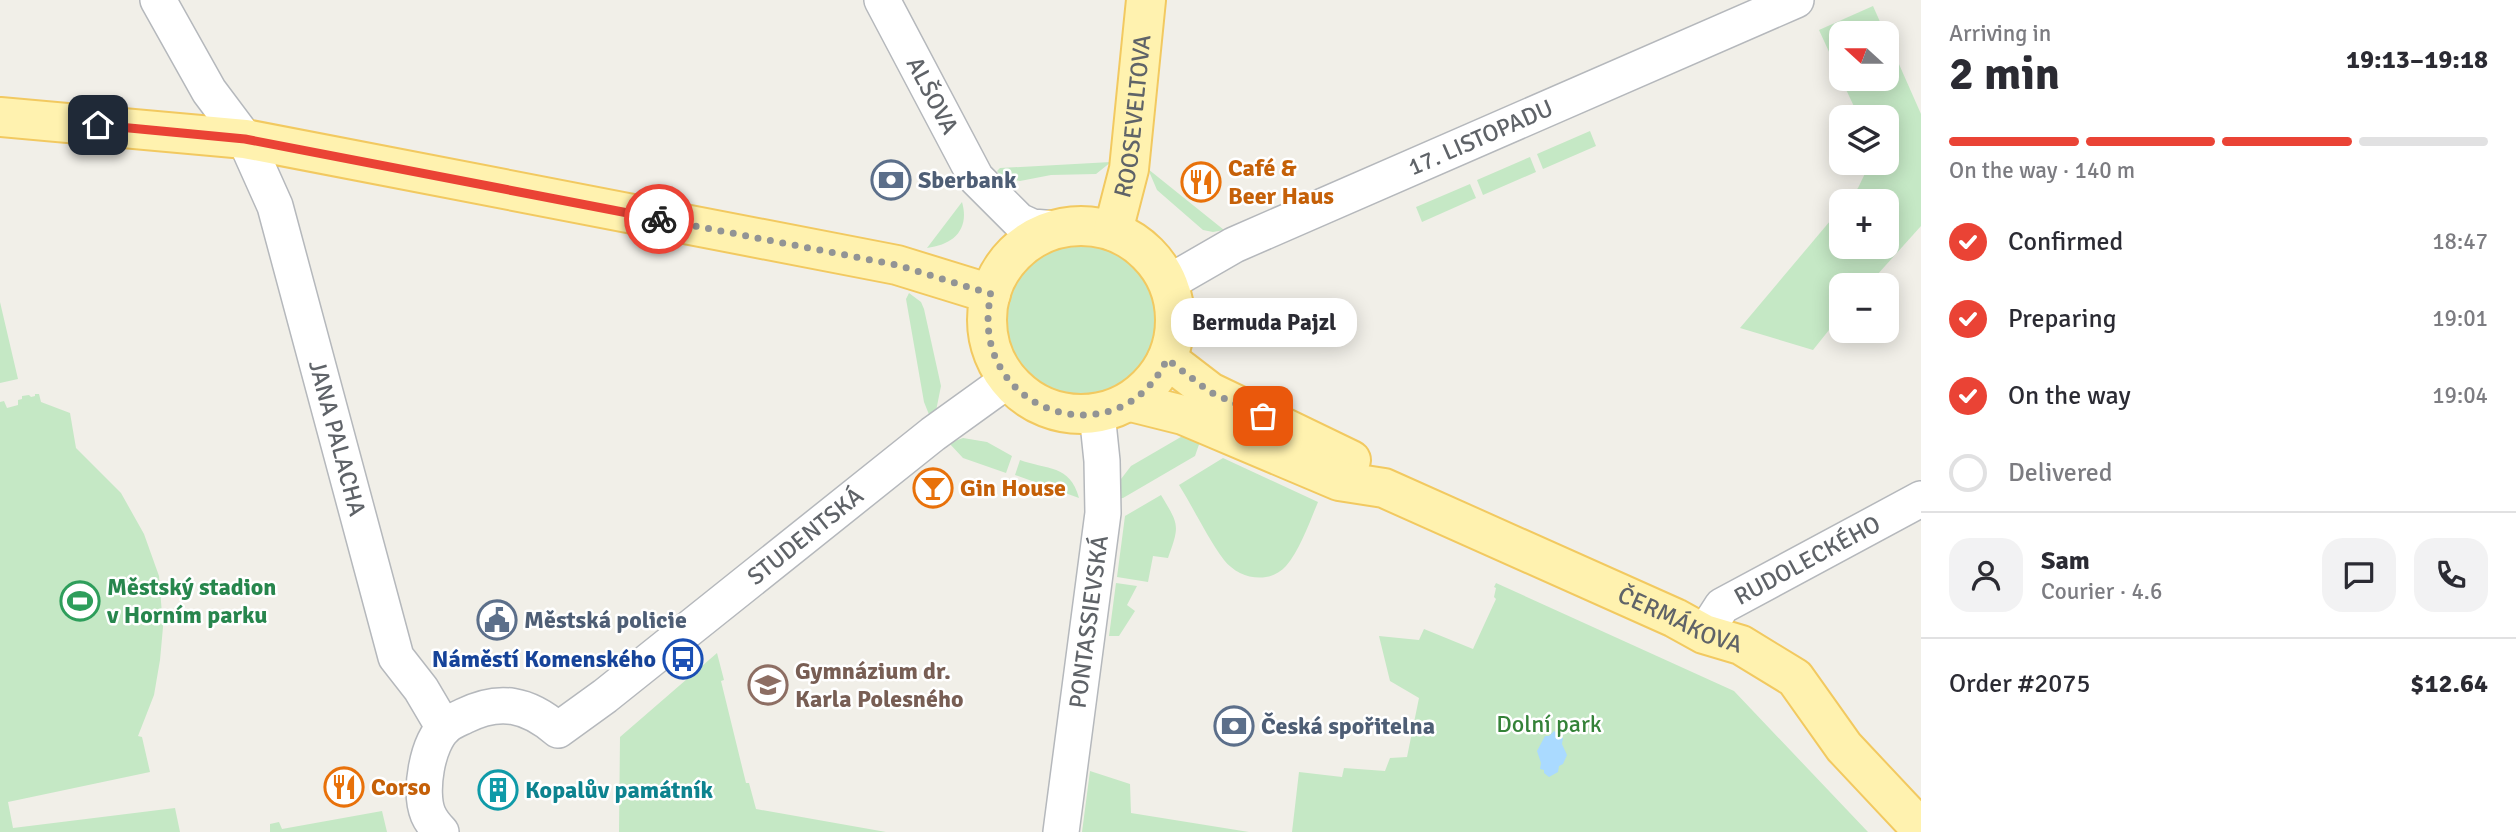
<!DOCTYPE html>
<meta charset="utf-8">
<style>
:root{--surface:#fff;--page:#f2f2f3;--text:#2b2b33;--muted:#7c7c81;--line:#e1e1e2;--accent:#ea4335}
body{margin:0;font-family:Signika,sans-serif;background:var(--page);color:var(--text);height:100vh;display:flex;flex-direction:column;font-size:26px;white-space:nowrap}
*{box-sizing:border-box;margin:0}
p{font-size:23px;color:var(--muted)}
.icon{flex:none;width:38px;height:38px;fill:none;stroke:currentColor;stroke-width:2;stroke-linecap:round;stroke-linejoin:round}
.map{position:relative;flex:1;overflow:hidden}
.panel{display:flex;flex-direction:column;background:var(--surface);width:595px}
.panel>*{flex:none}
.needle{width:46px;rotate:291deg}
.tools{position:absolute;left:1829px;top:21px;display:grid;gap:14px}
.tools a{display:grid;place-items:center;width:70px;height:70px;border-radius:14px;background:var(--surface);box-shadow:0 4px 18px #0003;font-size:35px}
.pin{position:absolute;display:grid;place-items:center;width:60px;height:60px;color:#fff;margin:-30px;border-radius:14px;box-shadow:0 4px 10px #0006}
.courier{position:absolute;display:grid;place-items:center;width:70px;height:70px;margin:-35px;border:5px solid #ea4335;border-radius:50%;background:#fff;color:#222;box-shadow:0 2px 9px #0007}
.bubble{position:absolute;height:49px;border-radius:21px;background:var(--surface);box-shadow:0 4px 18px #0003;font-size:23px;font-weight:700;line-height:49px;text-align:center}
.headline em{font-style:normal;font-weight:700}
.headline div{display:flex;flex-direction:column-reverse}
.headline{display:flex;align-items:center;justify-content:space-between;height:119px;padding:0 28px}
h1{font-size:46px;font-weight:700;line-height:52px}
.bar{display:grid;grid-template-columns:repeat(4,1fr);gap:10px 7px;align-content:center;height:84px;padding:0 28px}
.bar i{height:9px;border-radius:5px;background:var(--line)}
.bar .on{background:var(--accent)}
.bar p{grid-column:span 4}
.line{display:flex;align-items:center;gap:18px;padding:0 28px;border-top:2px solid var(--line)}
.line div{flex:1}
.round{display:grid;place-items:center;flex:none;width:74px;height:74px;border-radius:21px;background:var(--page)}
ol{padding:0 28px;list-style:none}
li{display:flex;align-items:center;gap:21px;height:77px}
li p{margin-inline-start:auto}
li .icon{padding:7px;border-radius:50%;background:var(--accent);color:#fff;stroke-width:4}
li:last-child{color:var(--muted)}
li i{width:38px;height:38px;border:4px solid var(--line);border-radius:50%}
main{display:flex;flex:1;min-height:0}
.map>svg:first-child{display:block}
.green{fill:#c5e8c5}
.water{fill:#aadaff}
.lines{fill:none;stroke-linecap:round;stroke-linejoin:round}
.minor-casing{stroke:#b5b8bc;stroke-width:38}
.major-casing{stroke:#f2c960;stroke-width:42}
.minor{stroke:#fff;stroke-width:35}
.major{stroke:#fff2af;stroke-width:38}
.done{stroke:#929495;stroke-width:7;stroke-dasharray:0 12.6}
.route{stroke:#ea4335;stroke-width:9}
.labels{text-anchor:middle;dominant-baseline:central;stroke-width:5;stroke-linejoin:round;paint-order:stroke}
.street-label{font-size:24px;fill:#5f6368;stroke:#fff}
.food-label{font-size:24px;font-weight:bold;fill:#c56008;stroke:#fff;text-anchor:start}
.service-label{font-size:24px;font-weight:bold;fill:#4e5e75;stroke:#fff;text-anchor:start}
.leisure-label{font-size:24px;font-weight:bold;fill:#27864d;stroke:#fff;text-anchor:start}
.transit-label{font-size:24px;font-weight:bold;fill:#164399;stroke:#fff;text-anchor:end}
.education-label{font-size:24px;font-weight:bold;fill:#785e54;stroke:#fff;text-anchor:start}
.park-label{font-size:24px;fill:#348238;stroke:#fff}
.culture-label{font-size:24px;font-weight:bold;fill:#0d838f;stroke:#fff;text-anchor:start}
</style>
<main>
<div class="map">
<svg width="1921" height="832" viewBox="0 0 1921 832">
<rect width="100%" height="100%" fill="#f1efe8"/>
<path class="green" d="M 1873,6 L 1885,33 L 1841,33 L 1841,78 L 1819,30 Z
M 1887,37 L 1921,114 L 1921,226 L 1868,285 L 1841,285 L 1841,315 L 1813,350 L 1740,328 L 1841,208 L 1841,247 L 1886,247 L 1886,201 L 1847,201 L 1858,188 L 1870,163 L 1886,163 L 1886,117 L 1859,117 L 1841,79 L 1886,79 Z
M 1590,131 L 1596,146 L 1543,169 L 1537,154 Z
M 1530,157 L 1536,172 L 1483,195 L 1477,180 Z
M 1111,162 L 1096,174 L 1051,175 L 1020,181 L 1002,178 L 997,171 L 1000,168 Z
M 1148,169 L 1224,230 L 1213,232 L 1203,230 L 1157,190 Z
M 1470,184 L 1476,198 L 1422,222 L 1416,207 Z
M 962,202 C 970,230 953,245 927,248 Z
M1006 320a75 75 0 1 1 150 0a75 75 0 1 1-150 0Z
M 909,293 L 921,302 L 924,309 L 941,386 L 936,411 L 930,417 L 924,402 L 906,299 Z
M 0,302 L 18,379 L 0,383 Z
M 35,394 L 39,394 L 41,402 L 70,413 L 76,448 L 121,493 L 144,534 L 159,576 L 163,627 L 160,660 L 154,695 L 138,736 L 142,737 L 150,772 L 8,802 L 13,828 L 175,808 L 180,832 L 0,832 L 0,402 L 4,401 L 7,408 L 18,405 L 18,400 L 22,399 L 22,396 L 29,395 L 31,397 L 35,396 Z
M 1203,433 L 1195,456 L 1123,498 L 1117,499 L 1121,479 L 1131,466 L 1186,434 Z
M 963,438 L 987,442 L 1012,456 L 1006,473 L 963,458 L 949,443 Z
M 1223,458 L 1318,502 C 1310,521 1300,550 1286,566 C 1269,585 1239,579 1224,560 C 1207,537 1194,509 1179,485 Z
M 1020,460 C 1047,470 1070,464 1079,498 L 1015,475 Z
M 1161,495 C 1179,525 1180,525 1168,558 L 1153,556 L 1148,582 L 1117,577 L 1125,516 Z
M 1116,583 L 1137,586 L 1127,605 L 1135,611 L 1119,636 L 1109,636 Z
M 1496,583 L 1734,691 L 1868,832 L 1292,832 L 1299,772 L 1342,777 L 1344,768 L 1385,771 L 1390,758 L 1407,757 L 1419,698 L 1390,681 L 1379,636 L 1419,640 L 1424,629 L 1473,649 L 1496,599 L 1494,597 L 1496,588 L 1494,587 Z
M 717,653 L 724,680 L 721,681 L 746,783 L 749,783 L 756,809 L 886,832 L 619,832 L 620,737 Z
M 1090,771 L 1130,784 L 1131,813 L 1249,832 L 1082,832 Z
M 382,811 L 387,832 L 270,832 L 270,824 L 279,822 L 282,829 Z"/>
<path class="water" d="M 1554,731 L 1563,738 L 1562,744 L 1567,755 L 1563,764 L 1559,766 L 1558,772 L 1549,777 L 1544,773 L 1544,770 L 1540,769 L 1541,763 L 1537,751 L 1545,736 L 1549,736 Z"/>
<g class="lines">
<g class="minor-casing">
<g id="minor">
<path id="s1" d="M 158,0 L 209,91 L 245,139 L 275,206 L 396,657 L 421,689 L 444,728"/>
<path id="s2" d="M 882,0 L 976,178 L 1019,221 L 1032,227 L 1057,229"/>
<path id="s3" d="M 1168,283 L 1234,245 L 1796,0"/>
<path id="s4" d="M 1704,634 L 1722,606 L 1921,499"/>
<path id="s5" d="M 441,832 C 436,827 431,821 428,814 C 419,792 427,743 445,727 C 450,722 458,719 464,716 C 500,698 528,704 558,730 L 605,696 L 933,434 L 1008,380"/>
<path id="s6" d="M 1061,832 L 1103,513 L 1102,461 L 1097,413"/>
</g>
</g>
<g class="major-casing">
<g id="major">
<path d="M 0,117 L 245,139 L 897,265 L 991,294"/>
<circle cx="1081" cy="320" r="94"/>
<path id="s7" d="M 1113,231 L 1129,169 L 1146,0"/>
<path d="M 1167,359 L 1210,392 L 1351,460"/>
<path id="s8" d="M 1131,402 L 1183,415 L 1339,481 L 1384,488 L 1675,618 L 1704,634 L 1741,645 L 1795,678 L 1844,747 L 1921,829"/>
</g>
</g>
<use href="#minor" class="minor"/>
<use href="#major" class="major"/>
</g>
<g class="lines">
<path class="done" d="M 659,219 L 897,265 L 991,294 C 965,411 1118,463 1167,359 L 1210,392 L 1263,416"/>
<path class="route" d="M 98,125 L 245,139 L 659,219"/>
</g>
<defs>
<g id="bank-ring" transform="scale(2.0125)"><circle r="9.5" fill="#fff" stroke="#5c6f8a" stroke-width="1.5"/><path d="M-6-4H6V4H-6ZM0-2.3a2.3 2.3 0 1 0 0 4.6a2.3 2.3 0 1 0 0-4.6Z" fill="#5c6f8a"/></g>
<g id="restaurant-ring" transform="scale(2.0125)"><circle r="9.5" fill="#fff" stroke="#e8710a" stroke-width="1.5"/><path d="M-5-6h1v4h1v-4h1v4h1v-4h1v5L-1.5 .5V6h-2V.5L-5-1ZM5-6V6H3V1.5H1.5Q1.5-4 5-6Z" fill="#e8710a"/></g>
<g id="bar-ring" transform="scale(2.0125)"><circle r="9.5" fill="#fff" stroke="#e8710a" stroke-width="1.5"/><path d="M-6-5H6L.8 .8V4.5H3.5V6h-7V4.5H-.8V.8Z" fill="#e8710a"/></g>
<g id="stadium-ring" transform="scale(2.0125)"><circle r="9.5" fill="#fff" stroke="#2e9e5b" stroke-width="1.5"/><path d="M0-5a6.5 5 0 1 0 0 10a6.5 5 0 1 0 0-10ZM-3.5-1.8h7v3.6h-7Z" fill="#2e9e5b"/></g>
<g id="civic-ring" transform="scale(2.0125)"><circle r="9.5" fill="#fff" stroke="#5c6f8a" stroke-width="1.5"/><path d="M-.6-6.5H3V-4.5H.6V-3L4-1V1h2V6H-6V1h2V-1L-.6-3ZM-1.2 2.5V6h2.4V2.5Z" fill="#5c6f8a"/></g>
<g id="bus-ring" transform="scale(2.0125)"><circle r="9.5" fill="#fff" stroke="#1a4fb4" stroke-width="1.5"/><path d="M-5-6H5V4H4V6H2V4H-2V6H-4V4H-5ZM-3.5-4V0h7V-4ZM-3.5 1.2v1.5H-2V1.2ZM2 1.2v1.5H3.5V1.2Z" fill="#1a4fb4"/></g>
<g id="school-ring" transform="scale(2.0125)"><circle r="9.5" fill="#fff" stroke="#8d6e63" stroke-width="1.5"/><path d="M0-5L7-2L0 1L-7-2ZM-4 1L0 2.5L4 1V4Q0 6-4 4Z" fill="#8d6e63"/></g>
<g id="building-ring" transform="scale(2.0125)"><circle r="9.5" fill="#fff" stroke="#0f9aa8" stroke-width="1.5"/><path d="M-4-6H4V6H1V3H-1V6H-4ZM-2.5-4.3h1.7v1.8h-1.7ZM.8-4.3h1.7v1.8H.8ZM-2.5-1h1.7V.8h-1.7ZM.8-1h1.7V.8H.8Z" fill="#0f9aa8"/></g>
</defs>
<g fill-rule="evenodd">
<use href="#bank-ring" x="891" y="180"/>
<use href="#restaurant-ring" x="1201" y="182"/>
<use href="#bar-ring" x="933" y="488"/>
<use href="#stadium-ring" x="80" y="601"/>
<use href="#civic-ring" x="497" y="620"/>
<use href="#bus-ring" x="683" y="659"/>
<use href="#school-ring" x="768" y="685"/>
<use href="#bank-ring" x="1234" y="726"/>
<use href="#restaurant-ring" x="344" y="787"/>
<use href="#building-ring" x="498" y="790"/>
</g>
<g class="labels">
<g class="street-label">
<text stroke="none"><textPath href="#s2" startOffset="108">ALŠOVA</textPath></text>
<text stroke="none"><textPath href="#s7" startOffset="117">ROOSEVELTOVA</textPath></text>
<text stroke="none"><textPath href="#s3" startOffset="345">17. LISTOPADU</textPath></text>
<text stroke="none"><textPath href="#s1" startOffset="478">JANA PALACHA</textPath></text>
<text stroke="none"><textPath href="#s5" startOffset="553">STUDENTSKÁ</textPath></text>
<text stroke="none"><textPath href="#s4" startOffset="130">RUDOLECKÉHO</textPath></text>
<text stroke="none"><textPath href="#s8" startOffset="593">ČERMÁKOVA</textPath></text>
<text stroke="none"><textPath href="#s6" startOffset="212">PONTASSIEVSKÁ</textPath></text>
</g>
<g class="food-label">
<text x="1228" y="168">Café &amp;<tspan x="1228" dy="28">Beer Haus</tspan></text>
<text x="960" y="488">Gin House</text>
<text x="371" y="787">Corso</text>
</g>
<g class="service-label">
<text x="918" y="180">Sberbank</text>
<text x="524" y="620">Městská policie</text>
<text x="1261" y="726">Česká spořitelna</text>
</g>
<g class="leisure-label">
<text x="107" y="587">Městský stadion<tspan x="107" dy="28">v Horním parku</tspan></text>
</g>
<g class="transit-label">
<text x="656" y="659">Náměstí Komenského</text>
</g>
<g class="education-label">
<text x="795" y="671">Gymnázium dr.<tspan x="795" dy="28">Karla Polesného</tspan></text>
</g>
<g class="park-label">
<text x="1549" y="724">Dolní park</text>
</g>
<g class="culture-label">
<text x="525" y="790">Kopalův památník</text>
</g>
</g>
</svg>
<div class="tools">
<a><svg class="needle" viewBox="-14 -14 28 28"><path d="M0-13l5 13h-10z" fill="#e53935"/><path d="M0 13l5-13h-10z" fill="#7c7c81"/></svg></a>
<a><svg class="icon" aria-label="layers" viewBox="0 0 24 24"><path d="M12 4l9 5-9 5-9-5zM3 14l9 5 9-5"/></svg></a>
<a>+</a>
<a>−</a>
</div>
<div class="pin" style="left:1263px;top:416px;background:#ea580c"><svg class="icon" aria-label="bag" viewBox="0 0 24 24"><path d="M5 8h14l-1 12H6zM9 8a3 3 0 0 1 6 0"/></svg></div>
<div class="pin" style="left:98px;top:125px;background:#1f2937"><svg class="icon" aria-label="home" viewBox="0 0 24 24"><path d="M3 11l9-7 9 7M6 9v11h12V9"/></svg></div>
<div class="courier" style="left:659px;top:219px"><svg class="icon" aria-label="bike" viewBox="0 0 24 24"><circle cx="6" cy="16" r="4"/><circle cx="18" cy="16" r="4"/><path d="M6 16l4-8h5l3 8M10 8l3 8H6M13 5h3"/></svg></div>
<div class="bubble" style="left:1171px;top:298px;width:186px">Bermuda Pajzl</div>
</div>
<section class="panel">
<div class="headline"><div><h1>2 min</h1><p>Arriving in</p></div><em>19:13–19:18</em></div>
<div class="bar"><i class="on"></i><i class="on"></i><i class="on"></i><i></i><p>On the way · 140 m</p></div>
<ol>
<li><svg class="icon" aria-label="check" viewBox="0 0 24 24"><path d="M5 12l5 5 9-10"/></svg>Confirmed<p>18:47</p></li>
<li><svg class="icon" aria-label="check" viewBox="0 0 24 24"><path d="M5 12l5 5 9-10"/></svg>Preparing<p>19:01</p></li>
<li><svg class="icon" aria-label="check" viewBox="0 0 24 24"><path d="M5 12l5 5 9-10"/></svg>On the way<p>19:04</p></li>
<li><i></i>Delivered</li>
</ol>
<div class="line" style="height:126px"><a class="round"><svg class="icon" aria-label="person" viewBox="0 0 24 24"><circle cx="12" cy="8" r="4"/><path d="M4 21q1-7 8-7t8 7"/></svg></a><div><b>Sam</b><p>Courier · 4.6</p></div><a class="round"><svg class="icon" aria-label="chat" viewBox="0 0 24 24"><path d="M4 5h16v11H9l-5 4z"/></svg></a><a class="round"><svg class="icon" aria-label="phone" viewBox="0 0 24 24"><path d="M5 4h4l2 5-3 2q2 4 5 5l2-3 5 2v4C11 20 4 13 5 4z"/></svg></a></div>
<div class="line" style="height:91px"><div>Order #2075</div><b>$12.64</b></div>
</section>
</main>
